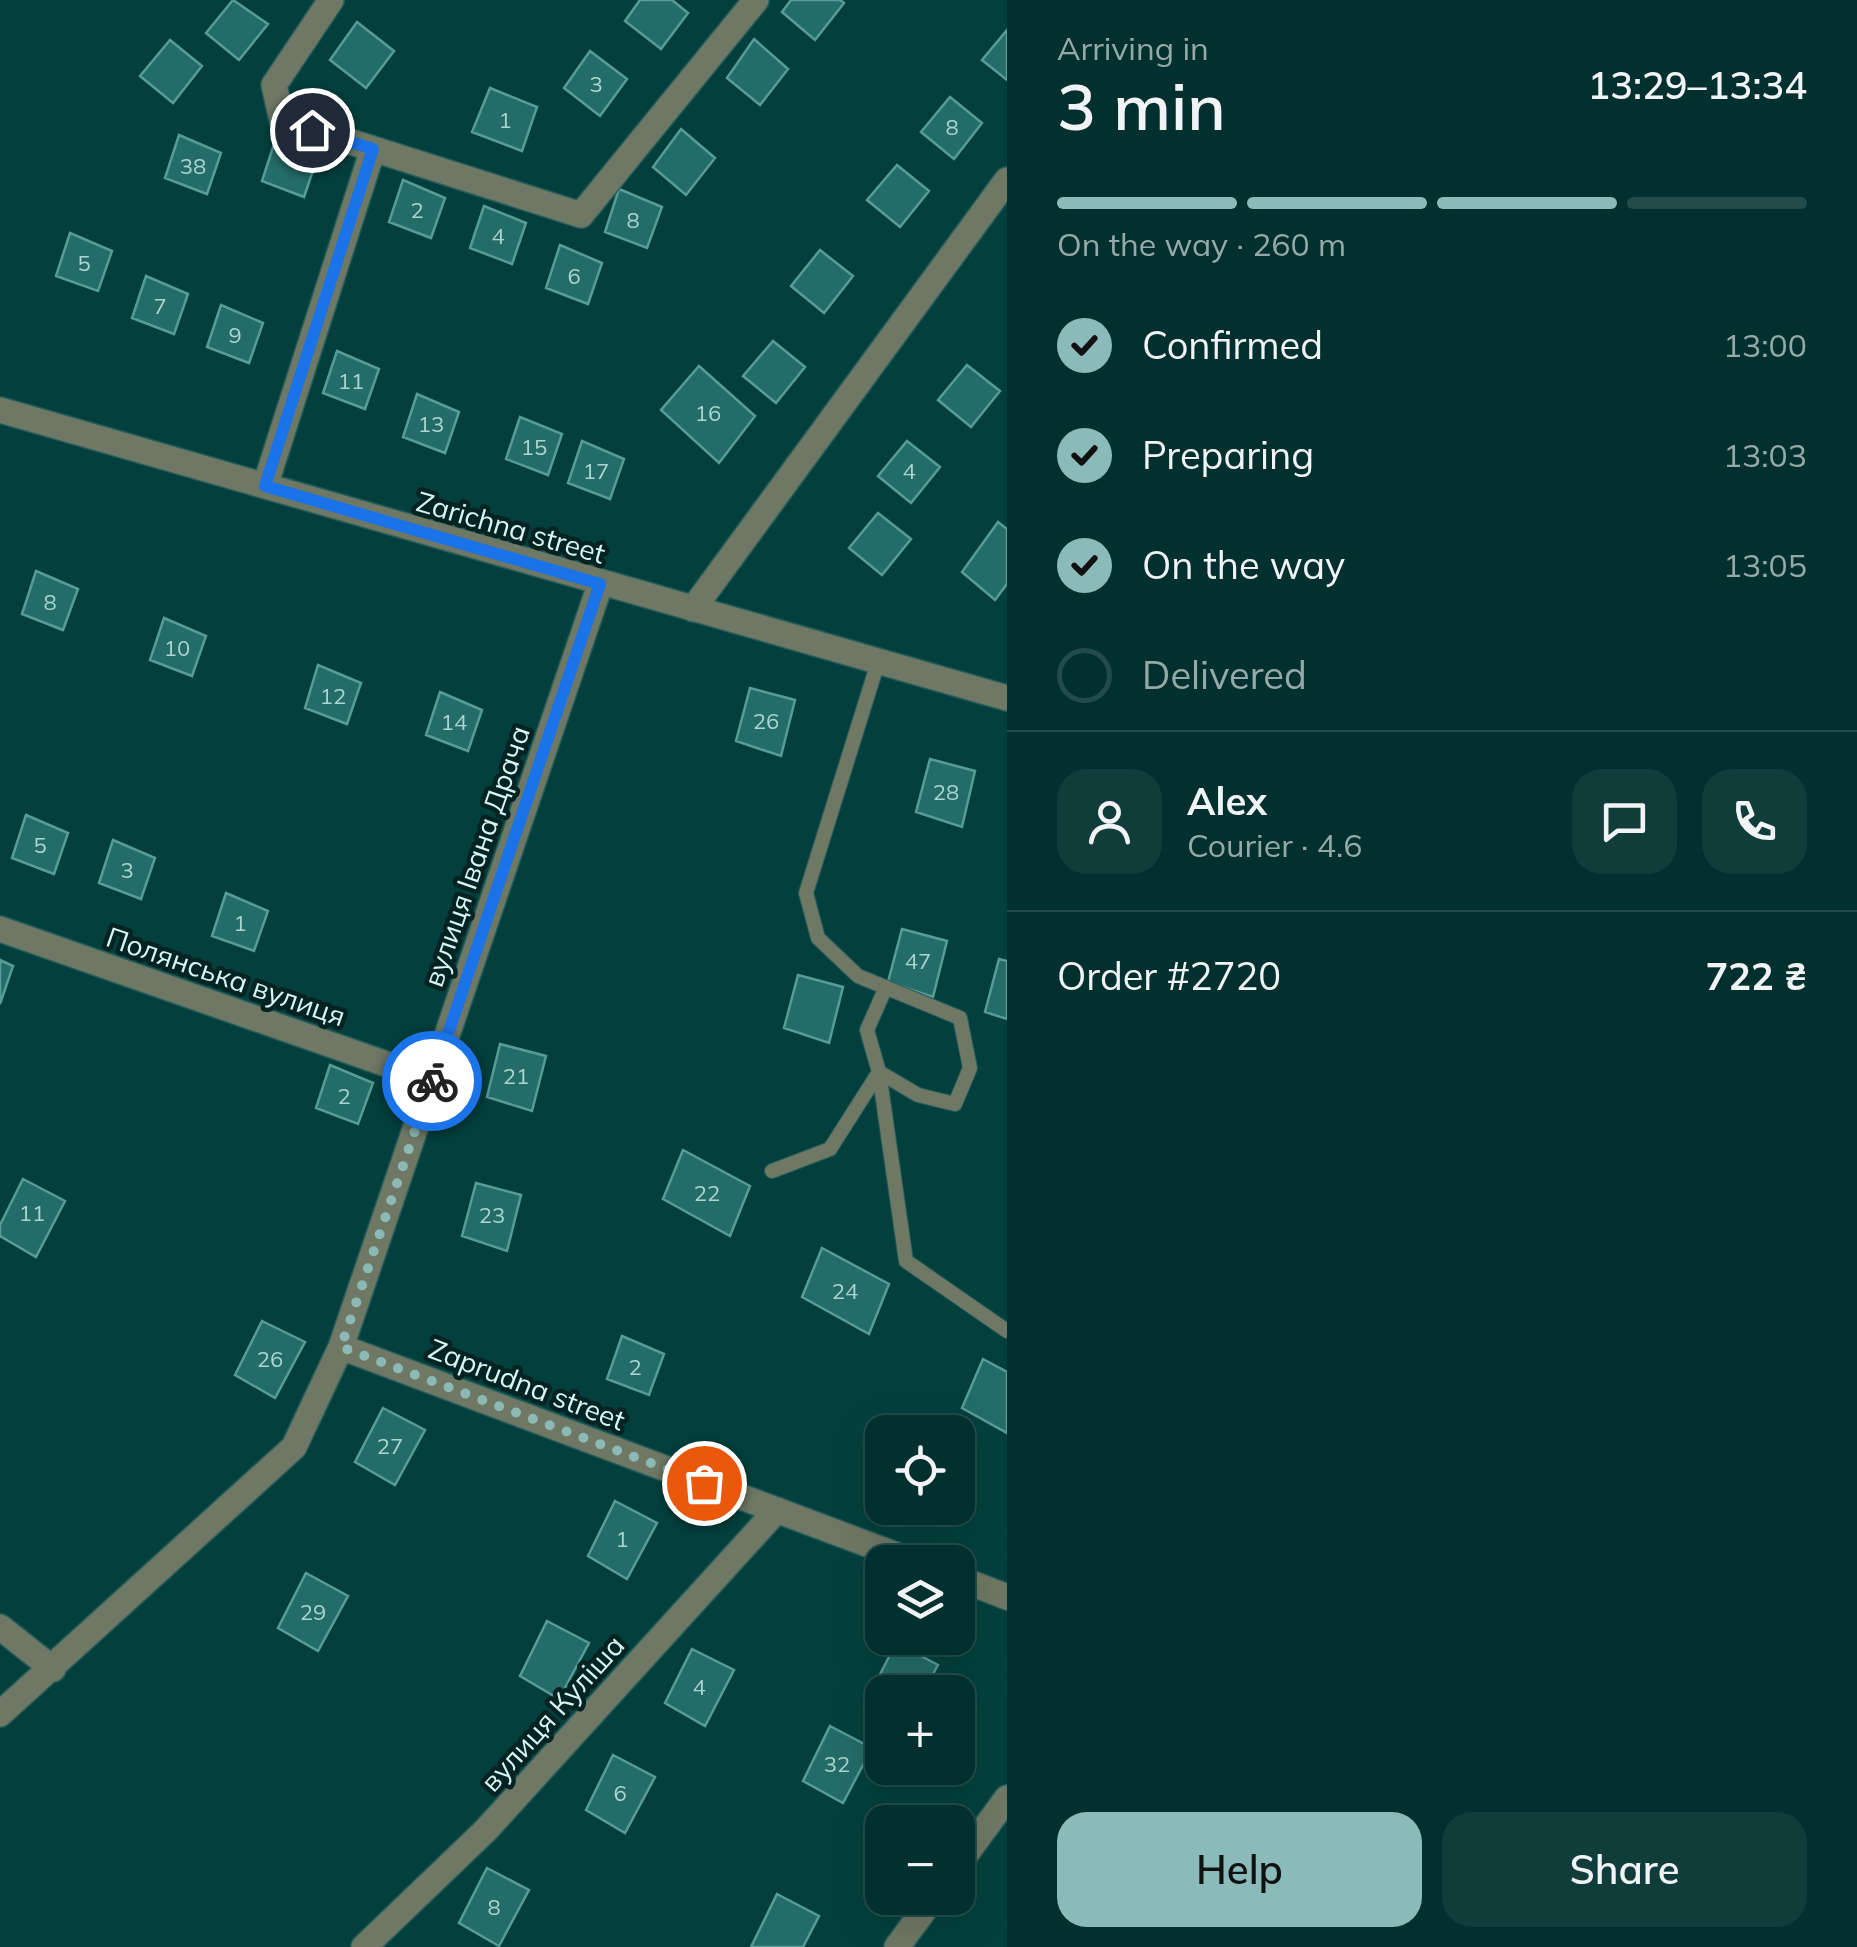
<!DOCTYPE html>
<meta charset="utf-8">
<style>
:root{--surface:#02302e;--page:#103c3a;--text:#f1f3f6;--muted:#96a9aa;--line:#234b4a;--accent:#8bbbb9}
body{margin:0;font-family:Mulish,sans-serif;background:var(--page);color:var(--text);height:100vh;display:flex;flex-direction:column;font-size:38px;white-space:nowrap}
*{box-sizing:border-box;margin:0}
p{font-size:32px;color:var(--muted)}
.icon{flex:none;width:55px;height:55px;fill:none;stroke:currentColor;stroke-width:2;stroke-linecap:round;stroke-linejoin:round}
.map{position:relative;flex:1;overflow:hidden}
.panel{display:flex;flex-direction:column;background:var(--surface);width:850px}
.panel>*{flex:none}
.buttons{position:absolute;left:865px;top:1415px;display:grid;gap:20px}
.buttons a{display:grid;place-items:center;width:110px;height:110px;border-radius:20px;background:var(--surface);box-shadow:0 10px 40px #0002,0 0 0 2px var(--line);font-size:50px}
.pin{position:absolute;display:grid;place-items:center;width:85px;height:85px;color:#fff;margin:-42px;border:5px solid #fff;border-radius:50%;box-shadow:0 2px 10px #0007}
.courier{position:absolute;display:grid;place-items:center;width:100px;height:100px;margin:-50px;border:8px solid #1a73e8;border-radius:50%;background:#fff;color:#222;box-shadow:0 2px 12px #0007}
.summary em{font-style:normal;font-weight:600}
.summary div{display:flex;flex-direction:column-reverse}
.summary{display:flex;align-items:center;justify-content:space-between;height:170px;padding:0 50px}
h1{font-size:65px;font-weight:600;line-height:75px}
.bar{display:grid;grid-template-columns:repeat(4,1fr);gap:15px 10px;align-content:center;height:120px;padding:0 50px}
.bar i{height:12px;border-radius:8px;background:var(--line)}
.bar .on{background:var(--accent)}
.bar p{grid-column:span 4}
.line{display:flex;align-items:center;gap:25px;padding:0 50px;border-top:2px solid var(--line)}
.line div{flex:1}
.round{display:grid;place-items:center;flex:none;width:105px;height:105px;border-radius:30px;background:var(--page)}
ol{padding:0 50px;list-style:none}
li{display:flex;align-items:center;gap:30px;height:110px}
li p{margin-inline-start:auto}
li .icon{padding:10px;border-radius:50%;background:var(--accent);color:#111;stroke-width:4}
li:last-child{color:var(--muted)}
li i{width:55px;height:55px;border:5px solid var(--line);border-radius:50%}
.cta{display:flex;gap:20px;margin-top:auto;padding:20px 50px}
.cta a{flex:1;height:115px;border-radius:30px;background:var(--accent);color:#111;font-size:40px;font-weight:600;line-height:115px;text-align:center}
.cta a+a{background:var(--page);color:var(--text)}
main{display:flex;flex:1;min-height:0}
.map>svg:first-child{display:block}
.building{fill:#246c68;stroke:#579c97;stroke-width:2.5}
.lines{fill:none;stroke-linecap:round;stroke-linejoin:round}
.service-casing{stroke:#255d5a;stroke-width:16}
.minor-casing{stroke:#255d5a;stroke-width:28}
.service{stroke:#6e7864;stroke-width:14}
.minor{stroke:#6e7864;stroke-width:25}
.done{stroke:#8cb8b5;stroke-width:10;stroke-dasharray:0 18}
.route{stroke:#1a73e8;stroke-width:12}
.labels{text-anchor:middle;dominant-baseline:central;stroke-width:9;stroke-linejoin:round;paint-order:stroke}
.number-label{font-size:22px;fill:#aad5d2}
.street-label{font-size:28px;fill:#d6f8f5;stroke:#052322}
</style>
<main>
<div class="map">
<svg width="1007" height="1947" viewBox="0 0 1007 1947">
<rect width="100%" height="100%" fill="#03403d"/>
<path class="building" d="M 233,0 L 268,24 L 239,60 L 206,33 Z
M 640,0 L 672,0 L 688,13 L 661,49 L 625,21 Z
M 791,0 L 840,0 L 844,3 L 815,40 L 782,12 Z
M 357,22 L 394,51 L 366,88 L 330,60 Z
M 1007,30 L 1007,80 L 982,60 Z
M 754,39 L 788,69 L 760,105 L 727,78 Z
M 170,40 L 202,66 L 173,103 L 140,76 Z
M 590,51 L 627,79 L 600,116 L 564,88 Z
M 490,88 L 537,107 L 522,151 L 472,132 Z
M 950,97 L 982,123 L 954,159 L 921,132 Z
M 681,129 L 715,158 L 686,195 L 653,167 Z
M 179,135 L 221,153 L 207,194 L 165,178 Z
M 276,138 L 318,156 L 304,197 L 262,181 Z
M 897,165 L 929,191 L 900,227 L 867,200 Z
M 403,180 L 445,198 L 431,238 L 389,222 Z
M 619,189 L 662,207 L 647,248 L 605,232 Z
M 484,206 L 526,223 L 512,264 L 470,248 Z
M 70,233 L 112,251 L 98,291 L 56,276 Z
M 560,245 L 602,263 L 588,304 L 546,288 Z
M 820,250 L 853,276 L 824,313 L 791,286 Z
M 146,276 L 188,294 L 174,334 L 132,318 Z
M 221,305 L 263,323 L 249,363 L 207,347 Z
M 773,341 L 805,367 L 776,403 L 743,376 Z
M 337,351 L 379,369 L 365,409 L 323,393 Z
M 967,365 L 1000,391 L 971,427 L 938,400 Z
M 699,366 L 755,416 L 719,463 L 661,410 Z
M 417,394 L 459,412 L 445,453 L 403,437 Z
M 520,417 L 562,434 L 548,475 L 506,459 Z
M 582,441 L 624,459 L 610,499 L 568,483 Z
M 907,441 L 940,467 L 911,503 L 878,476 Z
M 878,513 L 911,539 L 882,575 L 849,548 Z
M 998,522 L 1007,529 L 1007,584 L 995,600 L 962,572 Z
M 36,571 L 78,589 L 63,630 L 22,614 Z
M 164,618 L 206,636 L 192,676 L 150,660 Z
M 318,665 L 361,683 L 347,724 L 305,708 Z
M 750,688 L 795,700 L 781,756 L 736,741 Z
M 440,692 L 482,710 L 468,751 L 426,735 Z
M 930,759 L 975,771 L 962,827 L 916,812 Z
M 26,815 L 68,833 L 54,874 L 12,858 Z
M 113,840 L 155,858 L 141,899 L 99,883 Z
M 226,893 L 268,911 L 254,951 L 212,936 Z
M 902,929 L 947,941 L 933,997 L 888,982 Z
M 999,959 L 1007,961 L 1007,1019 L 985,1012 Z
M 0,960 L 13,966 L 0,1004 Z
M 798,975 L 843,987 L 829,1043 L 784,1028 Z
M 500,1044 L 546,1056 L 532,1111 L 487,1097 Z
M 330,1065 L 373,1083 L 358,1124 L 316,1108 Z
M 683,1150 L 750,1186 L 730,1236 L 663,1199 Z
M 23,1179 L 65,1201 L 36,1257 L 0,1236 L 0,1225 Z
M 476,1183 L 521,1195 L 507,1251 L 462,1236 Z
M 822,1248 L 889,1284 L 869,1334 L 802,1297 Z
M 262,1321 L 305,1342 L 275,1398 L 235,1375 Z
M 622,1336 L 664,1354 L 649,1395 L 607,1379 Z
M 983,1359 L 1007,1372 L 1007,1433 L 962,1408 Z
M 383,1408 L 425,1430 L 395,1485 L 355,1462 Z
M 615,1501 L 657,1523 L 627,1579 L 588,1556 Z
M 306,1573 L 348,1596 L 318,1651 L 278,1628 Z
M 547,1621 L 589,1643 L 559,1699 L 520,1676 Z
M 896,1643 L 938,1665 L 923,1692 L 882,1692 L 882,1706 L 868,1698 Z
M 692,1649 L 734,1670 L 705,1726 L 665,1703 Z
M 830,1726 L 872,1748 L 843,1803 L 803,1781 Z
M 613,1755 L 655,1777 L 625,1833 L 586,1810 Z
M 487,1868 L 529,1890 L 499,1946 L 459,1923 Z
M 777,1894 L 819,1916 L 803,1947 L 751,1947 Z"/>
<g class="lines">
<g class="service-casing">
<path id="service" d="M 886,987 L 867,1030 L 879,1072 L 906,1261 L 1007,1331
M 772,1171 L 830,1149 L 879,1072 L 918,1095 L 955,1104 L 970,1068 L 960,1018 L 858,976 L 818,938 L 806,893 L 879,659"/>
</g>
<g class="minor-casing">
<path id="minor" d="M 331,0 L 274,85 L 282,120 L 581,215 L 756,0
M 0,410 L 1007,698
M 265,486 L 373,149
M 693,609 L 1007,180
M 0,929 L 432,1080
M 341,1347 L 915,1562
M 958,1578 L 1007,1597
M 0,1627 L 53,1669
M 0,1714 L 294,1447 L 341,1347 L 600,585
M 958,1865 L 1007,1798
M 364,1947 L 486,1830 L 777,1510
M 897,1947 L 933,1898"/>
</g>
<use href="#service" class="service"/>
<use href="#minor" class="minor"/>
</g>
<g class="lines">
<path class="done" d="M 432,1081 L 341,1347 L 704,1483"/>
<path class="route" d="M 312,130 L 373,149 L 265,486 L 600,584 L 432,1081"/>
</g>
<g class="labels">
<g class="number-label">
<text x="596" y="84">3</text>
<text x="505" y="120">1</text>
<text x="952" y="127">8</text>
<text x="193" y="166">38</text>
<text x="417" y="210">2</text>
<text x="633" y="220">8</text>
<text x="498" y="236">4</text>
<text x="84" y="263">5</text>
<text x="574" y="276">6</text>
<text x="160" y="306">7</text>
<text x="235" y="335">9</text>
<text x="351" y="381">11</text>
<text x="708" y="413">16</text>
<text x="431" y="424">13</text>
<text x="534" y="447">15</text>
<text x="596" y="471">17</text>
<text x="909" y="471">4</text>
<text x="50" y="602">8</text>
<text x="177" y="648">10</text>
<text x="333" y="696">12</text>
<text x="766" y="721">26</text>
<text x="454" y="722">14</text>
<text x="946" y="792">28</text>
<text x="40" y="845">5</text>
<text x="127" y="870">3</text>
<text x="240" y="923">1</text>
<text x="918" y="961">47</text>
<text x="516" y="1076">21</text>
<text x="344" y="1096">2</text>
<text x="707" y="1193">22</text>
<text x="32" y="1213">11</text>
<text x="492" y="1215">23</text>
<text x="845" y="1291">24</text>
<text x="270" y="1359">26</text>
<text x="635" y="1367">2</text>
<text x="390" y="1446">27</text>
<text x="622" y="1539">1</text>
<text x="313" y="1612">29</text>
<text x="699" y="1687">4</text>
<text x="837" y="1764">32</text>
<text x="620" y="1793">6</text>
<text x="494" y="1907">8</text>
</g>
<g class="street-label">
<text transform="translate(511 527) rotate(16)">Zarichna street</text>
<text transform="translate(476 856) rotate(-71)">вулиця Івана Драча</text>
<text transform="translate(226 976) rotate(19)">Полянська вулиця</text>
<text transform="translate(527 1384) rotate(21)">Zaprudna street</text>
<text transform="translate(552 1713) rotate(-48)">вулиця Куліша</text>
</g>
</g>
</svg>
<div class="buttons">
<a><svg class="icon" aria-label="locate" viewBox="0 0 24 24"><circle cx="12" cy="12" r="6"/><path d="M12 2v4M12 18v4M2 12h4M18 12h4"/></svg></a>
<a><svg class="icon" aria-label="layers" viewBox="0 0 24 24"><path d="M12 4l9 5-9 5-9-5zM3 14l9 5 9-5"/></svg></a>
<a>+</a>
<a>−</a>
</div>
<div class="pin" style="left:704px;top:1483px;background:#ea580c"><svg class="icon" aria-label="bag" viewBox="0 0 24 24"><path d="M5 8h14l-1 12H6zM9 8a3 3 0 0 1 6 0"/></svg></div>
<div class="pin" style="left:312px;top:130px;background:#1f2937"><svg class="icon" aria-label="home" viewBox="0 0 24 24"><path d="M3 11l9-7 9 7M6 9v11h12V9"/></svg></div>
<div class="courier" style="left:432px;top:1081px"><svg class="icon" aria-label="bike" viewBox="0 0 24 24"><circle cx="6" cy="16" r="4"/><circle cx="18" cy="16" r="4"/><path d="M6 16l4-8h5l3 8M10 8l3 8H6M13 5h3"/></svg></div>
</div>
<section class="panel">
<div class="summary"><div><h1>3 min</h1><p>Arriving in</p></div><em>13:29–13:34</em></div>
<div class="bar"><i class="on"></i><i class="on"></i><i class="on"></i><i></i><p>On the way · 260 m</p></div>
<ol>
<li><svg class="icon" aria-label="check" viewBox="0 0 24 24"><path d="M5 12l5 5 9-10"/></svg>Confirmed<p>13:00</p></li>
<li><svg class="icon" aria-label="check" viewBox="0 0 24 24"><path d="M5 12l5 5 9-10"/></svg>Preparing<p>13:03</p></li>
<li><svg class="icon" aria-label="check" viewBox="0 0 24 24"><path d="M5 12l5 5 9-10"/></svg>On the way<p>13:05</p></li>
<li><i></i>Delivered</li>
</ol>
<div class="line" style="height:180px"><a class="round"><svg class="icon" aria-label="person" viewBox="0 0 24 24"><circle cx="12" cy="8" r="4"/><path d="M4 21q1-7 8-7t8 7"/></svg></a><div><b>Alex</b><p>Courier · 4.6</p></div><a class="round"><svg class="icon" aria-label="chat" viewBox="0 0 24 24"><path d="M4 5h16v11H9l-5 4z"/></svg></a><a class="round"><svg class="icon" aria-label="phone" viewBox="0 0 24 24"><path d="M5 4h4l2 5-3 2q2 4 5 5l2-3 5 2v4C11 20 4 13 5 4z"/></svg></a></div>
<div class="line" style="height:130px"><div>Order #2720</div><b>722 ₴</b></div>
<div class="cta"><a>Help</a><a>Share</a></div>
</section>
</main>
